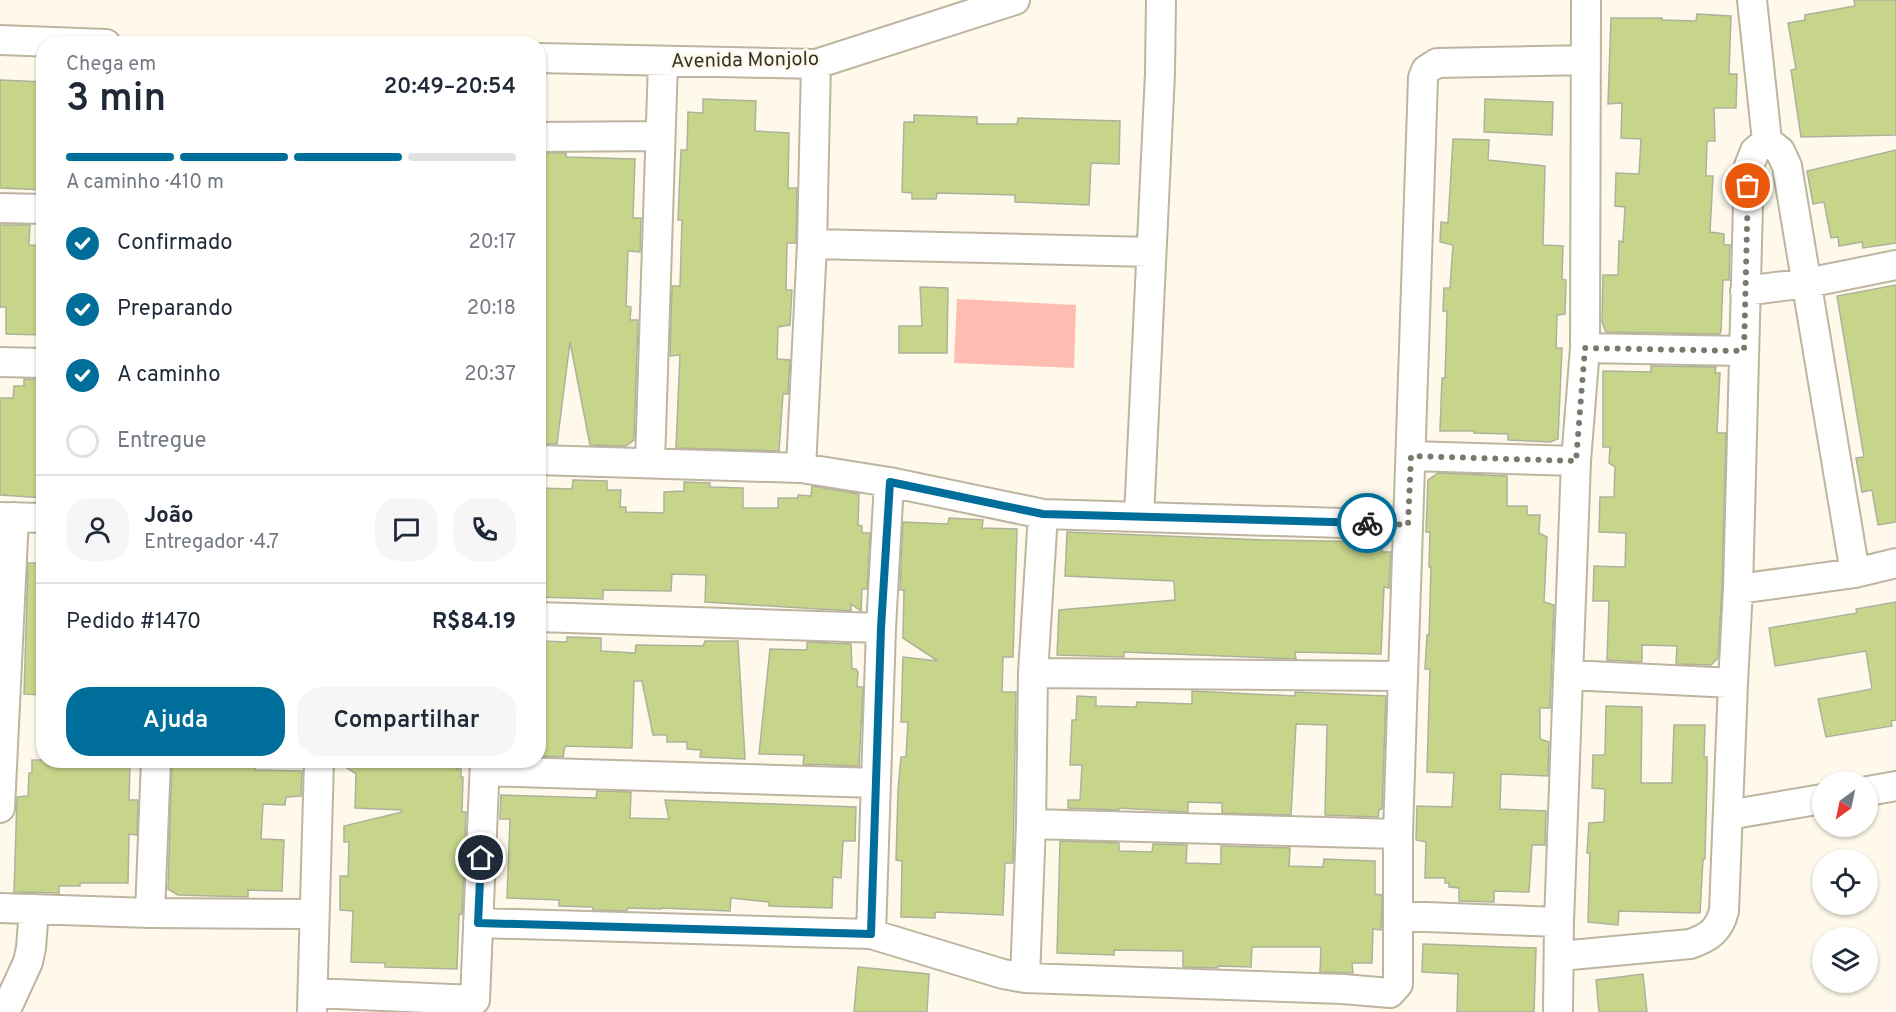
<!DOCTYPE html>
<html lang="pt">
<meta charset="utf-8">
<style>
:root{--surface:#fff;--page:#f6f6f7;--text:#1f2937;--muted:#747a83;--line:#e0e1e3;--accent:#006e9a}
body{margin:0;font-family:Overpass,sans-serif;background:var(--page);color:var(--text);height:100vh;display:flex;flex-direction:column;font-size:22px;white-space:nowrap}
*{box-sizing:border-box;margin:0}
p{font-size:20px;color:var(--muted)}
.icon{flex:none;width:33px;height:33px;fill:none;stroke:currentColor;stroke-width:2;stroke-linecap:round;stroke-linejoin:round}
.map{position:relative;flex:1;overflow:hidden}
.panel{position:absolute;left:36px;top:36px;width:510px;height:732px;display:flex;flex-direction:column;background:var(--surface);border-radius:24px;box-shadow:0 2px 4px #0004}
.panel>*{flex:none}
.needle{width:39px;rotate:213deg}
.tools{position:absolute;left:1812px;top:771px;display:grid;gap:12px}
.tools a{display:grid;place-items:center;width:66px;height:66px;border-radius:50%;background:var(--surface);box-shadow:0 2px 4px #0004;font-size:30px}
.pin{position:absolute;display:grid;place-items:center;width:51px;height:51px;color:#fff;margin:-26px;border:3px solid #fff;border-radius:50%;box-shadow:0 2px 6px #0007}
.courier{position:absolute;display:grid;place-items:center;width:60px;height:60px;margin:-30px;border:4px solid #006e9a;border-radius:50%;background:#fff;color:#222;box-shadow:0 2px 8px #0007}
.head em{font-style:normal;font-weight:600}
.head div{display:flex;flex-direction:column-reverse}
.head{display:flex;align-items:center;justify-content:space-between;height:102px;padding:0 30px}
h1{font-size:39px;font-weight:600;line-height:45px}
.bar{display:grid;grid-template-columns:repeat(4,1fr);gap:9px 6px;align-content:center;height:72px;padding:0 30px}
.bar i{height:8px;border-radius:4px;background:var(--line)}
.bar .active{background:var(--accent)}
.bar p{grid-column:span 4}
.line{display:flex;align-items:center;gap:15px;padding:0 30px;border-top:2px solid var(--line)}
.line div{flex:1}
.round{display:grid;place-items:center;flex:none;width:63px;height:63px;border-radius:24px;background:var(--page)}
ol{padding:0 30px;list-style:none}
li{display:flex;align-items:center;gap:18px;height:66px}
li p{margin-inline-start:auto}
li .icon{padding:6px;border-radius:50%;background:var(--accent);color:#fff;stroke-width:4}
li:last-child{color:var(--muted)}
li i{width:33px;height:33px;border:3px solid var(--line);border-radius:50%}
.button{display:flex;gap:12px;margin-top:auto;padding:12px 30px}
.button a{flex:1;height:69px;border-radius:24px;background:var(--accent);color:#fff;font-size:24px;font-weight:600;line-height:69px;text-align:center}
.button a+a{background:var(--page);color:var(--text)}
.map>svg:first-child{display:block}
.green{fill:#ffbdb1}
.building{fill:#c6d58a;stroke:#adb29c;stroke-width:1.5}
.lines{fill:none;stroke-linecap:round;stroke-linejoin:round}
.minor-casing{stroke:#bdb59f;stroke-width:32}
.minor{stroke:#fff;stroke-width:28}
.done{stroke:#7b786d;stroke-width:6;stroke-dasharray:0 10.8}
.route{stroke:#006e9a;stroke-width:8}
.labels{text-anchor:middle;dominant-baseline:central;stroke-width:5;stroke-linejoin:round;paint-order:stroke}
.street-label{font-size:20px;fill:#353229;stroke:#fef9eb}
</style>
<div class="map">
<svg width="1896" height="1012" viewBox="0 0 1896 1012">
<rect width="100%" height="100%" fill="#fef9eb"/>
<path class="green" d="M 957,299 L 1076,305 L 1074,368 L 954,363 Z"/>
<path class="building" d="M 1854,0 L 1896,0 L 1896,135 L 1801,137 L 1791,70 L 1796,69 L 1788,23 L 1805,20 L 1805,15 L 1855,6 Z
M 1697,14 L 1731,16 L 1729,74 L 1737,74 L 1736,108 L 1714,108 L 1715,141 L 1707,141 L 1706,176 L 1713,176 L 1710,232 L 1724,234 L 1724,245 L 1730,245 L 1729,280 L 1723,280 L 1721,331 L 1720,334 L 1606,332 L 1602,322 L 1603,275 L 1618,275 L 1619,241 L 1623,242 L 1625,207 L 1615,206 L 1616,173 L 1639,174 L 1641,139 L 1621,138 L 1622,103 L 1608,104 L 1611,18 L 1662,18 L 1662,20 L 1696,21 Z
M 0,80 L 44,82 L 44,190 L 0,188 Z
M 703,99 L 756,101 L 755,131 L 789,133 L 788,188 L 797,188 L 796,243 L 787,243 L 786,290 L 792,290 L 790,325 L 778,327 L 777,359 L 790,360 L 788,394 L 783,394 L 779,451 L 676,448 L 680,355 L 670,356 L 672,286 L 680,286 L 682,220 L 678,220 L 681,150 L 687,150 L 688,112 L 703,113 Z
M 1485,99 L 1553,102 L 1552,135 L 1484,132 Z
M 914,115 L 977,117 L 977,124 L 1017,124 L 1018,118 L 1120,121 L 1119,164 L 1091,163 L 1089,205 L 1015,202 L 1015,195 L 937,193 L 936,199 L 912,199 L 912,193 L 902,192 L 904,122 L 914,122 Z
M 1453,139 L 1489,140 L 1488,160 L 1545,166 L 1543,245 L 1563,246 L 1562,279 L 1566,280 L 1565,314 L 1557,315 L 1556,348 L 1562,348 L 1558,439 L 1550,442 L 1508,440 L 1508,434 L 1474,433 L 1474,431 L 1440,431 L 1442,378 L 1445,378 L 1447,311 L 1443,311 L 1444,288 L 1450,288 L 1453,245 L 1440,242 L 1441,222 L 1448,223 Z
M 1896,150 L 1896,243 L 1863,248 L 1862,242 L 1839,246 L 1838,237 L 1831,238 L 1824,202 L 1813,204 L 1807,171 Z
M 538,153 L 566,153 L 566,157 L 635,159 L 633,218 L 641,218 L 640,252 L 628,251 L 626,306 L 631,307 L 630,320 L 638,320 L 634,440 L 626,446 L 590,445 L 570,342 L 557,444 L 538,444 Z
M 0,225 L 30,225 L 29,245 L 44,246 L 44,335 L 6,334 L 6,307 L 0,307 Z
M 1896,285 L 1896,522 L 1878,525 L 1872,490 L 1862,492 L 1856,458 L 1864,457 L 1837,296 Z
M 920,287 L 948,288 L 947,353 L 899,353 L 899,326 L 922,326 Z
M 1651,366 L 1716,367 L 1715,373 L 1720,373 L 1717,433 L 1726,433 L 1722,588 L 1718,658 L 1711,665 L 1676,664 L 1677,646 L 1642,645 L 1642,662 L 1607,660 L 1609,601 L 1593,601 L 1594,566 L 1625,567 L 1626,533 L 1599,532 L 1600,497 L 1614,497 L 1615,467 L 1609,463 L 1610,447 L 1603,447 L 1603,371 L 1651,372 Z
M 24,379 L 44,380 L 44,498 L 0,495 L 0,398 L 13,398 L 14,386 L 24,386 Z
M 1438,473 L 1507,476 L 1507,506 L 1527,506 L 1527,515 L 1540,515 L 1539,533 L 1547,537 L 1544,602 L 1554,605 L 1550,708 L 1540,708 L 1540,739 L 1549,742 L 1548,776 L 1501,774 L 1500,809 L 1546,811 L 1545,845 L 1532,845 L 1529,892 L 1494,891 L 1494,902 L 1459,901 L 1459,888 L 1449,887 L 1449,883 L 1445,883 L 1445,878 L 1425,878 L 1426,842 L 1416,840 L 1417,806 L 1452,807 L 1454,773 L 1427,772 L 1430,669 L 1425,669 L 1427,635 L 1429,635 L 1431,567 L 1429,567 L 1430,532 L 1426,532 L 1428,480 Z
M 573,480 L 607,481 L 607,490 L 621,490 L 620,507 L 626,507 L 626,512 L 664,513 L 664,492 L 684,491 L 684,482 L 710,483 L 710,487 L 743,488 L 743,508 L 778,508 L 778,498 L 798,498 L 798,495 L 811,496 L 812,486 L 859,494 L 858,525 L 862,526 L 862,533 L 870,533 L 867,589 L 862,589 L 861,611 L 851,604 L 851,611 L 705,602 L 706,575 L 672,574 L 671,591 L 603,590 L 603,599 L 538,597 L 538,488 L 572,489 Z
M 949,518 L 983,520 L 982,528 L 1017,529 L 1013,657 L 1003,657 L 1002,692 L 1016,692 L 1013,863 L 1005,863 L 1003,915 L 935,912 L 935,918 L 901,917 L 902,861 L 896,860 L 898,791 L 901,757 L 906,757 L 908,722 L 901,722 L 903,657 L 938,661 L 903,638 L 904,590 L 900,590 L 903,522 L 948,524 Z
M 1067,532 L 1265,540 L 1382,542 L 1382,552 L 1391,552 L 1389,588 L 1384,587 L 1381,654 L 1295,652 L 1296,659 L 1124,652 L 1124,657 L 1057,655 L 1059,610 L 1175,600 L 1174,581 L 1065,576 Z
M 28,563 L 44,563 L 44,695 L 24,694 Z
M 1896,602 L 1896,720 L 1891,721 L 1892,726 L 1826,737 L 1818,699 L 1872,689 L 1866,651 L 1775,666 L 1769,628 L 1857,613 L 1856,609 Z
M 567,637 L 601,638 L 601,651 L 635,653 L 636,645 L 703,646 L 705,641 L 738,641 L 745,759 L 700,757 L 701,750 L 687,749 L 687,742 L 667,742 L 667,735 L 653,735 L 642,681 L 634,681 L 632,748 L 565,746 L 563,757 L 538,756 L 538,643 L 541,641 L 567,642 Z
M 807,642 L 851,644 L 852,669 L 856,669 L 858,672 L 857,687 L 863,687 L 859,766 L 803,764 L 804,755 L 759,754 L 770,649 L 807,650 Z
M 1192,691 L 1295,696 L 1295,692 L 1386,696 L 1382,809 L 1379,810 L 1378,817 L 1325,815 L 1327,725 L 1296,724 L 1291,815 L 1222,813 L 1222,803 L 1188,802 L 1188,812 L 1185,812 L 1119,808 L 1119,810 L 1068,808 L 1068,800 L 1080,800 L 1082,765 L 1070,765 L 1072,720 L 1076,720 L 1077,696 L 1096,697 L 1096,706 L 1136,707 L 1137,702 L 1192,704 Z
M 1606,706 L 1642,707 L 1641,783 L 1672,783 L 1674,725 L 1705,725 L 1704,757 L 1707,757 L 1707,778 L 1705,859 L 1703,859 L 1700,913 L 1619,911 L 1618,925 L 1588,922 L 1590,853 L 1587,853 L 1589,823 L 1604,822 L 1605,789 L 1592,788 L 1593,755 L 1605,755 Z
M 32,760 L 123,760 L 122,766 L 130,765 L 129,800 L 138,800 L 137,835 L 129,834 L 128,883 L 80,883 L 80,886 L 59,886 L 59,893 L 14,892 L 17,797 L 28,796 L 29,773 L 32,773 Z
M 172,760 L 256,760 L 255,770 L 302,771 L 301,796 L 286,797 L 285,805 L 263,804 L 261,839 L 284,840 L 282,891 L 248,890 L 248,897 L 178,895 L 168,889 Z
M 335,760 L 444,760 L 444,765 L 456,765 L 456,769 L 461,769 L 461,777 L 463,777 L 462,812 L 466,812 L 462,914 L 459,914 L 457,969 L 385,967 L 385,963 L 351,962 L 353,911 L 340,910 L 340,876 L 348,876 L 349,842 L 344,842 L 344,826 L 402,812 L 402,810 L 355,808 L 356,774 Z
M 597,791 L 631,792 L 630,818 L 669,819 L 665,800 L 856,807 L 855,841 L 843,841 L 841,878 L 833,877 L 832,908 L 769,906 L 769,902 L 731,898 L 730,911 L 661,908 L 661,909 L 627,908 L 627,911 L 593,910 L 593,907 L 559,906 L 559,900 L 507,898 L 510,819 L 500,819 L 501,795 L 596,798 Z
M 1060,841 L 1119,843 L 1119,851 L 1152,852 L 1153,844 L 1187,845 L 1186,863 L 1221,864 L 1221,846 L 1224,846 L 1290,848 L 1289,866 L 1323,867 L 1324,859 L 1375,861 L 1375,894 L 1382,895 L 1382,907 L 1381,930 L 1373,929 L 1372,963 L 1352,963 L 1353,973 L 1320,972 L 1321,947 L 1252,947 L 1251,967 L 1218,966 L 1218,968 L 1183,967 L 1183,951 L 1114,950 L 1114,955 L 1057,953 Z
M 1423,944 L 1536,948 L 1534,1012 L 1457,1012 L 1458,974 L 1422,972 Z
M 858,967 L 929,974 L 927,1012 L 854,1012 Z
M 1643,974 L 1647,1012 L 1599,1012 L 1596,980 Z"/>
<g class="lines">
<g class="minor-casing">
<path id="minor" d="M 0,40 L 106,44
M 538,58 L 816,64 L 1015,0
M 538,137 L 660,136
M 1767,141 L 1780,151 L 1787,166 L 1855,573
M 0,208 L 44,209
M 812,244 L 1151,252
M 1745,291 L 1807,283 L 1896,265
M 1585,348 L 1744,351
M 0,362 L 44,363
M 1411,456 L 1576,461
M 538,460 L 801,468 L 889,482 L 1043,514 L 1408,525
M 650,462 L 663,62
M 801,468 L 812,244 L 816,64
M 0,517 L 44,518
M 1139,517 L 1160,73 L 1161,0
M 1738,589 L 1855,573 L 1896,563
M 538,617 L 881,628
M 1033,673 L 1403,676
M 1569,675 L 1733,683
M 485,771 L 876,783
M 1868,791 L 1896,786
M 0,808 L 14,517
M 1728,815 L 1822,799
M 1031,824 L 1398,834
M 0,908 L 150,913 L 314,914
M 150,913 L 156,760
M 1398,916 L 1559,922
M 478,923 L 871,934 L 1003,974 L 1025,978 L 1343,989 L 1390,993 L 1398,984 L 1398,834 L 1403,676 L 1423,78 L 1426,70 L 1437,63 L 1585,60
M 871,934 L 881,628 L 889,482
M 1560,956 L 1690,944 C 1708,938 1719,931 1724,911 L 1733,683 L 1738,589 L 1749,166 L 1755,151 L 1767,141 L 1752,0
M 1025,978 L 1031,824 L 1033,673 L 1043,514
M 313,993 L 475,1000 L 485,760
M 312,1010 L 319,760
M 5,1012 L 28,962 L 31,948 L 34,909
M 1558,1012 L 1559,922 L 1576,461 L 1585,348 L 1586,0"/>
</g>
<use href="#minor" class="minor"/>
</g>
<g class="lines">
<path class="done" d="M 1367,523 L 1408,525 L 1411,456 L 1576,461 L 1585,348 L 1744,351 L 1748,186"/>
<path class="route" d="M 481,858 L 478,923 L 871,934 L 881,628 L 890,482 L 1043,514 L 1367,523"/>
</g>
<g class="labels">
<g class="street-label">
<text transform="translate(745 61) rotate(-1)">Avenida Monjolo</text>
</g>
</g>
</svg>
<div class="tools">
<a><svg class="needle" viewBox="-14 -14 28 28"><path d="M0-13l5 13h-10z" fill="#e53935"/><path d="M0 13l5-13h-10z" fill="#747a83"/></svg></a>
<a><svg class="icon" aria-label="locate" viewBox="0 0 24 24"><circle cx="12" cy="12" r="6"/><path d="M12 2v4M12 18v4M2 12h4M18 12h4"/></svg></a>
<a><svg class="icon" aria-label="layers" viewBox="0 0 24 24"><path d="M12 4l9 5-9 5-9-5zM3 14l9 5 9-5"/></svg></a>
</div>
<div class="pin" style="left:1748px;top:186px;background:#ea580c"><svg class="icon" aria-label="bag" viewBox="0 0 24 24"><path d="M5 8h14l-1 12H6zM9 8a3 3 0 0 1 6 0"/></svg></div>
<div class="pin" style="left:481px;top:858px;background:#1f2937"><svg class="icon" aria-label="home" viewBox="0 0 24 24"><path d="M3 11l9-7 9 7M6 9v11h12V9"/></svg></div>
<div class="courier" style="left:1367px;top:523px"><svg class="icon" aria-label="bike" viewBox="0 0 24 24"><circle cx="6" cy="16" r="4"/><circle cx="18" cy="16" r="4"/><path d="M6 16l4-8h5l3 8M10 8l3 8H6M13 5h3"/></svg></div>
<section class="panel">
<div class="head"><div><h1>3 min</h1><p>Chega em</p></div><em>20:49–20:54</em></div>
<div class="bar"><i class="active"></i><i class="active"></i><i class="active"></i><i></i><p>A caminho · 410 m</p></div>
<ol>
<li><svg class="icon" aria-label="check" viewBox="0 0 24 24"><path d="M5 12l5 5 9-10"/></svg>Confirmado<p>20:17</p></li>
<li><svg class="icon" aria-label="check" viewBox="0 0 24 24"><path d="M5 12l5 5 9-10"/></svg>Preparando<p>20:18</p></li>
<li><svg class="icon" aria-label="check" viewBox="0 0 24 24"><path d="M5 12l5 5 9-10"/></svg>A caminho<p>20:37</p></li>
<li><i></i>Entregue</li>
</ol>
<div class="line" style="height:108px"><a class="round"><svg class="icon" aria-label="person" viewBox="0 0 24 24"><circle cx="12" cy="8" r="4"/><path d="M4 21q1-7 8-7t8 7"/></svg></a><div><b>João</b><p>Entregador · 4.7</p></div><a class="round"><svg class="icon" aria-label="chat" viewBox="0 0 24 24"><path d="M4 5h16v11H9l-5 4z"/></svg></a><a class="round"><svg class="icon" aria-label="phone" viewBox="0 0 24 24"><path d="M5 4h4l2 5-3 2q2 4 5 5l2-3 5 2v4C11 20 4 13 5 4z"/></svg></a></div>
<div class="line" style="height:78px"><div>Pedido #1470</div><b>R$84.19</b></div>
<div class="button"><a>Ajuda</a><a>Compartilhar</a></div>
</section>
</div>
